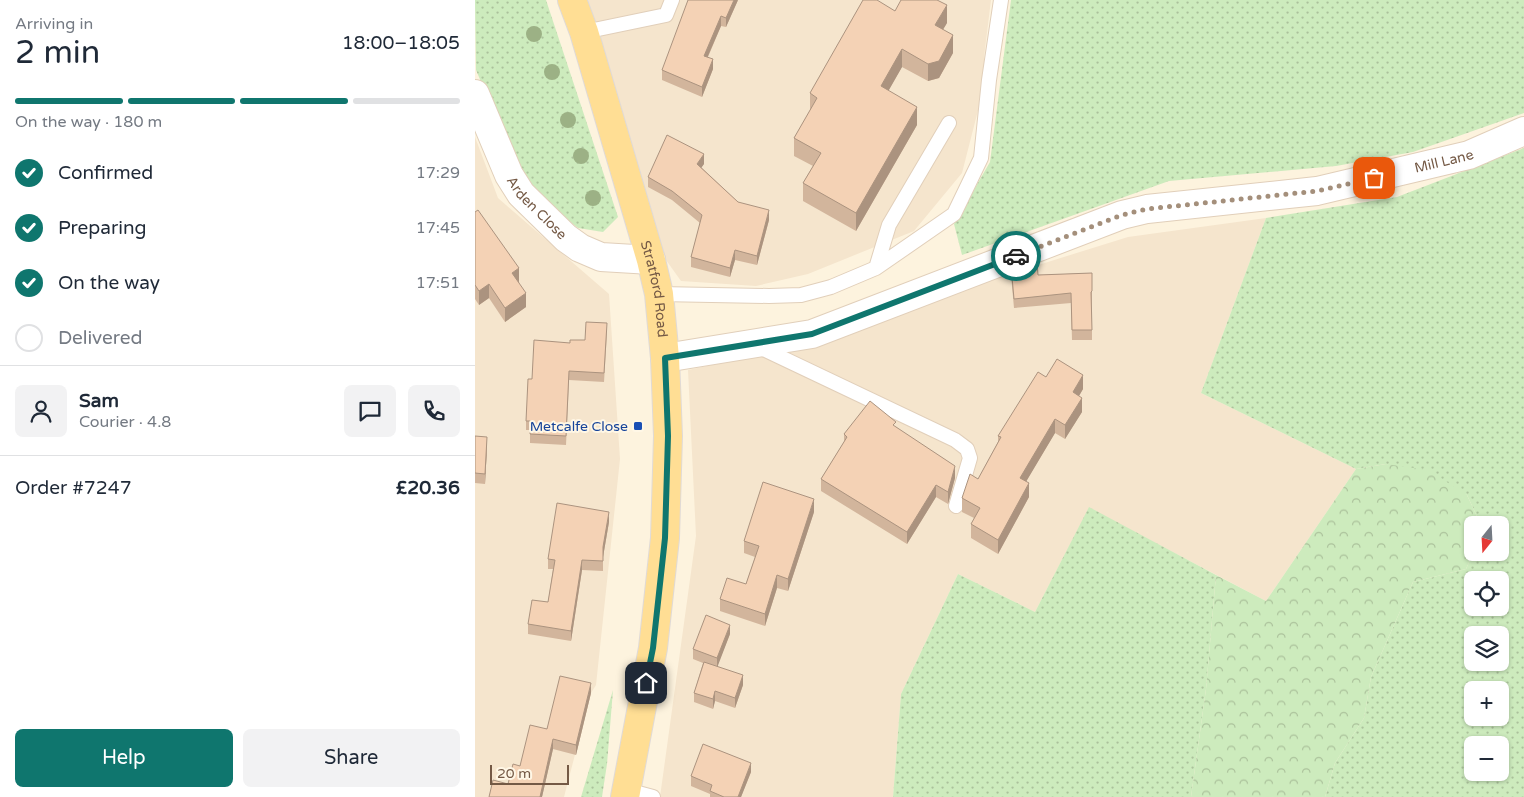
<!DOCTYPE html>
<meta charset="utf-8">
<style>
:root{--surface:#fff;--page:#f2f2f3;--text:#1f2937;--muted:#747a83;--line:#e0e1e3;--accent:#0f766e}
body{margin:0;font-family:"Varela Round",sans-serif;background:var(--page);color:var(--text);height:100vh;display:flex;flex-direction:column;font-size:19px;white-space:nowrap}
*{box-sizing:border-box;margin:0}
p{font-size:16px;color:var(--muted)}
.icon{flex:none;width:28px;height:28px;fill:none;stroke:currentColor;stroke-width:2;stroke-linecap:round;stroke-linejoin:round}
.map{position:relative;flex:1;overflow:hidden}
.panel{display:flex;flex-direction:column;background:var(--surface);width:475px}
.panel>*{flex:none}
.needle{width:32px;rotate:198deg}
.tools{position:absolute;left:989px;top:516px;display:grid;gap:10px}
.tools a{display:grid;place-items:center;width:45px;height:45px;border-radius:8px;background:var(--surface);box-shadow:0 1px 4px #0004;font-size:25px}
.scale{position:absolute;left:15px;bottom:12px;width:79px;box-sizing:border-box;padding-left:5px;border:2px solid #745945;border-top:0;font-size:14px;line-height:18px;white-space:nowrap;color:#745945;-webkit-text-stroke:4px #fff7e6;paint-order:stroke}
.pin{position:absolute;display:grid;place-items:center;width:42px;height:42px;color:#fff;margin:-21px;border-radius:10px;box-shadow:0 2px 8px #0006}
.courier{position:absolute;display:grid;place-items:center;width:50px;height:50px;margin:-25px;border:4px solid #0f766e;border-radius:50%;background:#fff;color:#222;box-shadow:0 1px 6px #0007}
.overview em{font-style:normal;font-weight:600}
.overview div{display:flex;flex-direction:column-reverse}
.overview{display:flex;align-items:center;justify-content:space-between;height:85px;padding:0 15px}
h1{font-size:32px;font-weight:600;line-height:38px}
.bar{display:grid;grid-template-columns:repeat(4,1fr);gap:8px 5px;align-content:center;height:60px;padding:0 15px}
.bar i{height:6px;border-radius:4px;background:var(--line)}
.bar .active{background:var(--accent)}
.bar p{grid-column:span 4}
.line{display:flex;align-items:center;gap:12px;padding:0 15px;border-top:1px solid var(--line)}
.line div{flex:1}
.round{display:grid;place-items:center;flex:none;width:52px;height:52px;border-radius:8px;background:var(--page)}
ol{padding:0 15px;list-style:none}
li{display:flex;align-items:center;gap:15px;height:55px}
li p{margin-inline-start:auto}
li .icon{padding:5px;border-radius:50%;background:var(--accent);color:#fff;stroke-width:4}
li:last-child{color:var(--muted)}
li i{width:28px;height:28px;border:2px solid var(--line);border-radius:50%}
.cta{display:flex;gap:10px;margin-top:auto;padding:10px 15px}
.cta a{flex:1;height:58px;border-radius:8px;background:var(--accent);color:#fff;font-size:20px;font-weight:600;line-height:58px;text-align:center}
.cta a+a{background:var(--page);color:var(--text)}
main{display:flex;flex:1;min-height:0}
.map>svg:first-child{display:block}
.residential{fill:#f5e5cd}
.grass{fill:url(#grass-dots);fill-rule:evenodd}
.forest{fill:url(#forest-crowns)}
.lines{fill:none;stroke-linecap:round;stroke-linejoin:round}
.service-casing{stroke:#e1cfba;stroke-width:16}
.minor-casing{stroke:#e1cfba;stroke-width:30}
.primary-casing{stroke:#e0dad6;stroke-width:30}
.service{stroke:#fff;stroke-width:14}
.minor{stroke:#fff;stroke-width:28}
.primary{stroke:#ffde94;stroke-width:28}
.tree{fill:#9cb185}
.wall{fill:#d2b59c}
.shaded-wall{fill:#ab937f}
.building{fill:#f4d2b5;stroke:#ab937f}
.done{stroke:#a48f7b;stroke-width:5;stroke-dasharray:0 9}
.route{stroke:#0f766e;stroke-width:6}
.transit-dot{fill:#1a4fb4;stroke:#fff7e6;stroke-width:2}
.labels{text-anchor:middle;dominant-baseline:central;stroke-width:4;stroke-linejoin:round;paint-order:stroke}
.street-label{font-size:14px;fill:#745945;stroke:#fff7e6}
.transit-label{font-size:14px;fill:#164399;stroke:#fff7e6;text-anchor:end}
</style>
<main>
<section class="panel">
<div class="overview"><div><h1>2 min</h1><p>Arriving in</p></div><em>18:00–18:05</em></div>
<div class="bar"><i class="active"></i><i class="active"></i><i class="active"></i><i></i><p>On the way · 180 m</p></div>
<ol>
<li><svg class="icon" aria-label="check" viewBox="0 0 24 24"><path d="M5 12l5 5 9-10"/></svg>Confirmed<p>17:29</p></li>
<li><svg class="icon" aria-label="check" viewBox="0 0 24 24"><path d="M5 12l5 5 9-10"/></svg>Preparing<p>17:45</p></li>
<li><svg class="icon" aria-label="check" viewBox="0 0 24 24"><path d="M5 12l5 5 9-10"/></svg>On the way<p>17:51</p></li>
<li><i></i>Delivered</li>
</ol>
<div class="line" style="height:90px"><a class="round"><svg class="icon" aria-label="person" viewBox="0 0 24 24"><circle cx="12" cy="8" r="4"/><path d="M4 21q1-7 8-7t8 7"/></svg></a><div><b>Sam</b><p>Courier · 4.8</p></div><a class="round"><svg class="icon" aria-label="chat" viewBox="0 0 24 24"><path d="M4 5h16v11H9l-5 4z"/></svg></a><a class="round"><svg class="icon" aria-label="phone" viewBox="0 0 24 24"><path d="M5 4h4l2 5-3 2q2 4 5 5l2-3 5 2v4C11 20 4 13 5 4z"/></svg></a></div>
<div class="line" style="height:65px"><div>Order #7247</div><b>£20.36</b></div>
<div class="cta"><a>Help</a><a>Share</a></div>
</section>
<div class="map">
<svg width="1049" height="797" viewBox="0 0 1049 797">
<defs>
<pattern id="grass-dots" width="8" height="8" patternUnits="userSpaceOnUse" patternTransform="scale(1.25)"><rect width="8" height="8" fill="#cdebbd"/><path d="M2 2h.1M6 6h.1" fill="none" stroke="#abc19b" stroke-width="1.8" stroke-linecap="round"/></pattern>
<pattern id="forest-crowns" width="20" height="18" patternUnits="userSpaceOnUse" patternTransform="scale(1.25)"><rect width="20" height="18" fill="#cdebbd"/><path d="M2 6a3 3 0 1 1 6 0M12 15a3 3 0 1 1 6 0" fill="none" stroke="#abc19b"/></pattern>
</defs>
<rect width="100%" height="100%" fill="#fdf3de"/>
<path class="residential" d="M 106,0 L 516,0 L 509,57 L 509,87 L 487,173 L 439,231 L 333,274 L 281,286 L 206,281 L 186,253 Z
M 0,137 L 23,198 L 134,294 L 145,459 L 121,685 L 116,693 L 89,797 L 0,797 Z
M 791,218 L 726,393 L 881,469 L 791,601 L 614,508 L 560,612 L 483,574 L 426,694 L 418,797 L 185,797 L 221,536 L 213,370 L 337,344 L 531,275 L 653,237 Z"/>
<path class="grass" d="M 0,0 L 71,0 L 143,217 L 128,232 L 103,228 L 50,186 L 1,70 Z
M 536,0 L 1049,0 L 1049,113 L 938,152 L 861,166 L 694,181 L 487,255 L 479,224 L 515,162 Z
M 1049,148 L 1049,797 L 850,797 L 860,763 L 889,718 L 896,677 L 938,582 L 991,569 L 998,553 L 1025,552 L 1025,525 L 1006,525 L 992,495 L 911,464 L 881,469 L 726,393 L 791,218 L 922,197 ZM 998,580 L 1025,580 L 1025,608 L 998,608 ZM 998,635 L 1025,635 L 1025,662 L 998,662 ZM 998,690 L 1025,690 L 1025,718 L 998,718 ZM 998,745 L 1025,745 L 1025,772 L 998,772 Z
M 614,507 L 741,575 L 731,689 L 716,797 L 418,797 L 426,694 L 483,574 L 560,612 Z
M 138,690 L 132,764 L 127,797 L 106,797 Z"/>
<path class="forest" d="M 911,464 L 953,470 L 992,495 L 1006,525 L 998,525 L 998,553 L 991,569 L 938,582 L 896,677 L 889,718 L 860,763 L 850,797 L 716,797 L 731,689 L 741,575 L 791,601 L 881,469 Z"/>
<g class="lines">
<g class="service-casing">
<path id="service" d="M 109,32 L 191,15 L 197,0
M 401,268 L 414,225 L 474,123
M 184,294 L 294,296 L 326,295 L 356,287 L 401,268 L 479,214 L 506,158 L 514,80 L 526,0
M 282,346 L 480,440 L 492,449 L 495,458 L 481,506
M 152,790 L 178,797"/>
</g>
<g class="minor-casing">
<g id="minor">
<path id="s1" d="M 0,94 L 34,175 L 46,194 L 91,238 L 105,248 L 126,257 L 176,260"/>
<path id="s2" d="M 190,358 L 337,334 L 647,215 L 672,209 L 842,191 L 994,155 L 1049,131"/>
</g>
</g>
<g class="primary-casing">
<g id="primary">
<path id="s3" d="M 97,0 L 109,32 L 176,260 L 184,294 L 190,358 L 193,436 L 190,538 L 178,648 L 150,797"/>
</g>
</g>
<use href="#service" class="service"/>
<use href="#minor" class="minor"/>
<use href="#primary" class="primary"/>
</g>
<g class="tree">
<circle cx="59" cy="34" r="8"/>
<circle cx="77" cy="72" r="8"/>
<circle cx="93" cy="120" r="8"/>
<circle cx="106" cy="156" r="8"/>
<circle cx="118" cy="198" r="8"/>
</g>
<path class="wall" d="M 263,0 L 251,27 L 246,26 L 233,57 L 238,69 L 227,97 L 187,80 L 187,70 Z
M 472,23 L 468,29 L 478,53 L 464,78 L 453,81 L 427,67 L 413,91 L 442,125 L 381,231 L 328,201 L 328,183 L 338,166 L 319,156 L 319,138 L 335,111 L 335,93 Z
M 229,164 L 226,167 L 263,202 L 294,220 L 282,265 L 260,260 L 255,277 L 216,267 L 216,257 L 225,223 L 197,200 L 173,187 L 173,177 Z
M 0,212 L 44,282 L 51,307 L 30,322 L 14,298 L 4,305 L 0,299 Z
M 536,266 L 563,275 L 617,273 L 617,340 L 597,340 L 596,303 L 539,308 L 536,275 Z
M 132,332 L 129,382 L 94,380 L 91,445 L 55,443 L 55,430 L 51,430 L 51,421 L 57,379 L 95,343 L 110,340 Z
M 571,377 L 608,389 L 604,396 L 607,412 L 590,439 L 580,433 L 551,481 L 554,497 L 523,554 L 496,538 L 496,524 L 499,518 L 487,512 L 487,498 L 503,479 L 523,442 L 523,436 Z
M 421,427 L 480,478 L 473,504 L 461,497 L 432,544 L 346,491 L 346,479 L 369,442 L 369,434 Z
M 0,436 L 12,447 L 10,484 L 0,483 Z
M 339,512 L 313,591 L 302,588 L 290,626 L 245,611 L 245,599 L 271,584 L 280,557 L 269,553 L 269,541 Z
M 134,522 L 128,557 L 128,571 L 107,570 L 96,641 L 53,634 L 53,624 L 73,602 L 78,569 L 73,569 L 73,559 Z
M 255,634 L 242,666 L 268,685 L 260,708 L 240,701 L 238,709 L 219,702 L 219,693 L 228,663 L 218,659 L 218,649 Z
M 116,693 L 101,755 L 78,749 L 67,797 L 33,784 L 45,766 L 72,729 Z
M 276,772 L 266,797 L 235,797 L 235,794 L 216,786 L 216,776 Z"/>
<path class="shaded-wall" d="M 259,0 L 263,0 L 251,27 L 251,18 Z
M 472,5 L 472,23 L 460,43 L 460,25 Z
M 246,16 L 246,26 L 229,65 L 229,56 Z
M 478,35 L 478,53 L 464,78 L 453,81 L 453,64 Z
M 427,49 L 427,67 L 406,104 L 406,86 Z
M 238,59 L 238,69 L 227,97 L 227,87 Z
M 442,107 L 442,125 L 381,231 L 381,213 Z
M 229,154 L 229,164 L 222,174 L 222,164 Z
M 294,210 L 294,220 L 282,265 L 282,256 Z
M 260,250 L 260,260 L 255,277 L 255,268 Z
M 44,268 L 44,282 L 37,287 L 37,273 Z
M 14,284 L 14,298 L 4,305 L 4,291 Z
M 51,293 L 51,307 L 30,322 L 30,308 Z
M 608,375 L 608,389 L 598,406 L 598,392 Z
M 607,398 L 607,412 L 590,439 L 590,425 Z
M 580,419 L 580,433 L 545,492 L 545,478 Z
M 12,437 L 12,447 L 10,484 L 10,474 Z
M 480,466 L 480,478 L 473,504 L 473,492 Z
M 554,483 L 554,497 L 523,554 L 523,540 Z
M 461,485 L 461,497 L 432,544 L 432,532 Z
M 339,499 L 339,512 L 313,591 L 313,579 Z
M 134,512 L 134,522 L 128,557 L 128,571 L 128,547 Z
M 107,560 L 107,570 L 96,641 L 96,631 Z
M 302,575 L 302,588 L 290,626 L 290,614 Z
M 255,625 L 255,634 L 242,668 L 242,658 Z
M 268,675 L 268,685 L 260,708 L 260,698 Z
M 116,683 L 116,693 L 101,755 L 101,745 Z
M 240,691 L 240,701 L 238,709 L 238,699 Z
M 78,739 L 78,749 L 67,797 L 65,797 Z
M 276,763 L 276,772 L 266,797 L 263,797 Z"/>
<path class="building" d="M 213,0 L 259,0 L 251,18 L 246,16 L 229,56 L 238,59 L 227,87 L 187,70 Z
M 388,0 L 402,0 L 420,11 L 426,0 L 462,0 L 472,5 L 460,25 L 478,35 L 464,61 L 453,64 L 427,49 L 406,86 L 442,107 L 381,213 L 328,183 L 346,153 L 319,138 L 342,98 L 335,93 Z
M 192,135 L 229,154 L 222,164 L 263,202 L 294,210 L 282,256 L 260,250 L 255,268 L 216,257 L 227,215 L 197,191 L 173,177 Z
M 3,210 L 44,268 L 37,273 L 51,293 L 30,308 L 14,284 L 4,291 L 0,285 L 0,212 Z
M 562,263 L 563,275 L 617,273 L 617,291 L 616,292 L 617,330 L 597,330 L 596,293 L 539,299 L 536,266 Z
M 111,322 L 132,323 L 129,373 L 94,371 L 91,436 L 55,434 L 57,421 L 51,421 L 53,379 L 57,379 L 59,340 L 95,343 L 95,340 L 110,340 Z
M 582,359 L 608,375 L 598,392 L 607,398 L 590,425 L 580,419 L 545,478 L 554,483 L 523,540 L 496,524 L 505,508 L 487,498 L 495,474 L 503,479 L 526,437 L 523,436 L 563,372 L 571,377 Z
M 395,401 L 421,422 L 418,425 L 480,466 L 473,492 L 461,485 L 432,532 L 346,479 L 372,437 L 369,434 Z
M 0,436 L 12,437 L 10,474 L 0,473 Z
M 288,482 L 339,499 L 313,579 L 302,575 L 290,614 L 245,599 L 252,578 L 271,584 L 284,546 L 269,541 Z
M 82,503 L 134,512 L 128,547 L 128,561 L 107,560 L 96,631 L 53,624 L 57,600 L 73,602 L 80,560 L 73,559 Z
M 231,615 L 255,625 L 242,658 L 218,649 Z
M 229,662 L 268,675 L 260,698 L 240,691 L 238,699 L 219,693 Z
M 85,676 L 116,683 L 101,745 L 78,739 L 65,797 L 14,797 L 18,780 L 33,784 L 38,764 L 45,766 L 55,725 L 72,729 Z
M 228,744 L 276,763 L 263,797 L 249,797 L 235,791 L 237,785 L 216,776 Z"/>
<g class="lines">
<path class="done" d="M 541,256 L 647,215 L 672,209 L 842,191 L 899,178"/>
<path class="route" d="M 171,683 L 178,648 L 190,538 L 193,436 L 190,358 L 337,334 L 541,256"/>
</g>
<rect class="transit-dot" x="158" y="421" width="10" height="10" rx="2.5"/>
<g class="labels">
<g class="street-label">
<text stroke="none"><textPath href="#s2" startOffset="808">Mill Lane</textPath></text>
<text stroke="none"><textPath href="#s1" startOffset="131">Arden Close</textPath></text>
<text stroke="none"><textPath href="#s3" startOffset="301">Stratford Road</textPath></text>
</g>
<g class="transit-label">
<text x="153" y="426">Metcalfe Close</text>
</g>
</g>
</svg>
<div class="tools">
<a><svg class="needle" viewBox="-14 -14 28 28"><path d="M0-13l5 13h-10z" fill="#e53935"/><path d="M0 13l5-13h-10z" fill="#747a83"/></svg></a>
<a><svg class="icon" aria-label="locate" viewBox="0 0 24 24"><circle cx="12" cy="12" r="6"/><path d="M12 2v4M12 18v4M2 12h4M18 12h4"/></svg></a>
<a><svg class="icon" aria-label="layers" viewBox="0 0 24 24"><path d="M12 4l9 5-9 5-9-5zM3 14l9 5 9-5"/></svg></a>
<a>+</a>
<a>−</a>
</div>
<div class="scale">20 m</div>
<div class="pin" style="left:899px;top:178px;background:#ea580c"><svg class="icon" aria-label="bag" viewBox="0 0 24 24"><path d="M5 8h14l-1 12H6zM9 8a3 3 0 0 1 6 0"/></svg></div>
<div class="pin" style="left:171px;top:683px;background:#1f2937"><svg class="icon" aria-label="home" viewBox="0 0 24 24"><path d="M3 11l9-7 9 7M6 9v11h12V9"/></svg></div>
<div class="courier" style="left:541px;top:256px"><svg class="icon" aria-label="car" viewBox="0 0 24 24"><path d="M5 17H2v-5l4-1 3-4h7l3 4 3 1v5h-3M9 17h6M6 11h13"/><circle cx="7" cy="17" r="2"/><circle cx="17" cy="17" r="2"/></svg></div>
</div>
</main>
